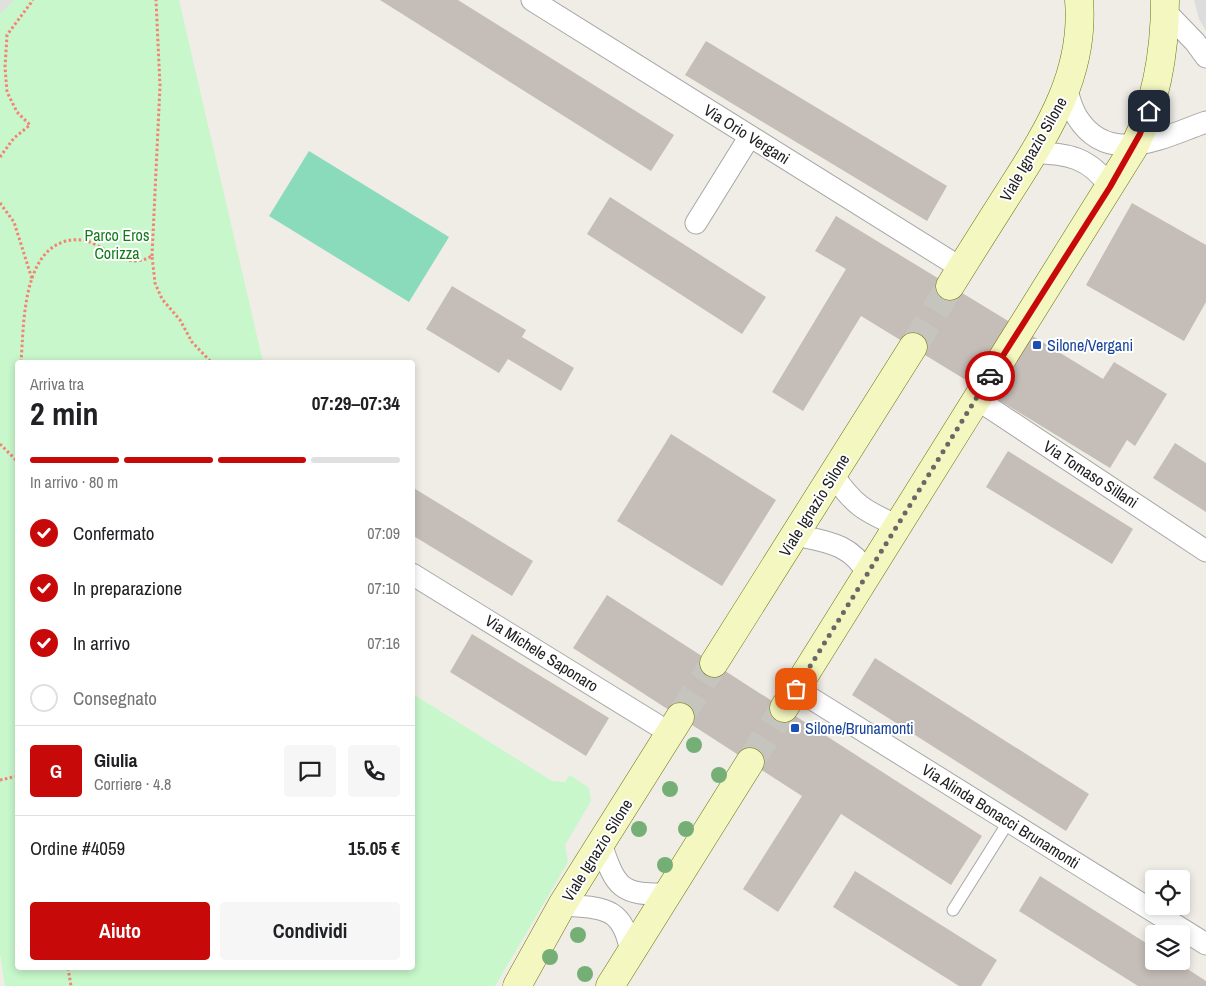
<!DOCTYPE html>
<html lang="it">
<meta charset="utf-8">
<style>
:root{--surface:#fff;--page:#f6f6f6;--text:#202124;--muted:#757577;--line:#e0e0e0;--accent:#c70909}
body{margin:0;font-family:"Archivo Narrow",sans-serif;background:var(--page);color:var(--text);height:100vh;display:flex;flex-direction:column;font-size:19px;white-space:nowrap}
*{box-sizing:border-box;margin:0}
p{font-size:16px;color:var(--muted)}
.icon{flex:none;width:28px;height:28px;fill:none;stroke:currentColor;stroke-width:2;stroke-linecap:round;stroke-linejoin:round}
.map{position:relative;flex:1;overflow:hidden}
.drawer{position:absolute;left:15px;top:360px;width:400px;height:610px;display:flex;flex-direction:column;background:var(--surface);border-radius:5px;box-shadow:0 2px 8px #0003}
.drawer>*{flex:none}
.buttons{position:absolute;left:1145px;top:870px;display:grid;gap:10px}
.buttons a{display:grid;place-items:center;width:45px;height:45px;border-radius:5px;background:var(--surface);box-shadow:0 2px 8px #0003;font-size:25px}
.pin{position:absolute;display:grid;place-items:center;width:42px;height:42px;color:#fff;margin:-21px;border-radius:10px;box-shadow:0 2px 8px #0006}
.courier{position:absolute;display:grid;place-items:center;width:50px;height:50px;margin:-25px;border:4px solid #c70909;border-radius:50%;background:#fff;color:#222;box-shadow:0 1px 6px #0007}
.overview em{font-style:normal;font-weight:700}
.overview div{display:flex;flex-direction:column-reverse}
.overview{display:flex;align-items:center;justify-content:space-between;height:85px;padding:0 15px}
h1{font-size:32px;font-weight:700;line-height:38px}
.bar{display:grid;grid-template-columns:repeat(4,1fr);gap:8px 5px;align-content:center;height:60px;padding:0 15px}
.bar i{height:6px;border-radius:4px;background:var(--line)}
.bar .current{background:var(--accent)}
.bar p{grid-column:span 4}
.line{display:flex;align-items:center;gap:12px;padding:0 15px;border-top:1px solid var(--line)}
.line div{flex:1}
.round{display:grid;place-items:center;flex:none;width:52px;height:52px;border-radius:5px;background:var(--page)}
ol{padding:0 15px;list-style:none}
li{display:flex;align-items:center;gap:15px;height:55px}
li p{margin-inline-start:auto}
li .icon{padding:5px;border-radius:50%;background:var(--accent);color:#fff;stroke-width:4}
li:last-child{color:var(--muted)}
li i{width:28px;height:28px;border:2px solid var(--line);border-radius:50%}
.primary-button{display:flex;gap:10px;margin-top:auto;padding:10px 15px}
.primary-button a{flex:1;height:58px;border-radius:5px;background:var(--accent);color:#fff;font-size:20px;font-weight:700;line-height:58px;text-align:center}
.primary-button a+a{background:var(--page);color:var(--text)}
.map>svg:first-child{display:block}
.residential{fill:#dedddd}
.park{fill:#c7f7cb}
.pitch{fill:#89dbbc}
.parking{fill:#e0e0e0}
.building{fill:#c5bdb7}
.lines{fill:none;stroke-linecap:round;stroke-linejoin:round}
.secondary-tunnel{stroke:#c6c4bf;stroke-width:28;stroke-dasharray:28 14;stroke-linecap:butt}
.lane-casing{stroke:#a7a7a7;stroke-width:13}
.street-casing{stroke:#a7a7a7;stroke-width:23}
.secondary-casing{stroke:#69750a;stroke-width:29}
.path{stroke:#f48275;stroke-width:3;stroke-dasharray:2.5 2.5;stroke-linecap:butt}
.lane{stroke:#fff;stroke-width:11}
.street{stroke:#fff;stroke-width:21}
.secondary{stroke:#f4f7bf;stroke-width:28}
.tree{fill:#75af76}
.done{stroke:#696866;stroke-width:5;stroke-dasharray:0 9}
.route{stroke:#c70909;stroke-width:6}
.transit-dot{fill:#1a4fb4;stroke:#fff;stroke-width:2}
.labels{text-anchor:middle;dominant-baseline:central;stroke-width:4;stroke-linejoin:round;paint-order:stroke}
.street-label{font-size:16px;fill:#202020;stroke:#fff}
.park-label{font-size:16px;fill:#117c1a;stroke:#fff}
.transit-label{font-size:16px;fill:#164399;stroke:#fff;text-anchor:start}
</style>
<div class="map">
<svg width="1206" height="986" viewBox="0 0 1206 986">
<rect width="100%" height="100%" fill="#f0ede7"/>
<path class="residential" d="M 1194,0 L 1206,0 L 1206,31 L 1199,19 Z"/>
<path class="park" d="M 0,0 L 179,0 L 263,362 L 18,362 L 18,968 L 412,968 L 413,694 L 552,781 L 565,782 L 570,775 L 589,788 L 591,801 L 565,845 L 568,862 L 495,986 L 5,986 L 0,953 Z"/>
<path class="pitch" d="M 309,151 L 449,237 L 409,302 L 269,216 Z"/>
<path class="parking" d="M 0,0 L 14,0 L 0,14 Z"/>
<path class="building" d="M 380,0 L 458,0 L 674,135 L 651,171 Z
M 706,41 L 947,186 L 927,221 L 685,75 Z
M 610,197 L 766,297 L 742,334 L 587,234 Z
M 1132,203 L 1206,245 L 1206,302 L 1184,341 L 1086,285 Z
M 836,216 L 1103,379 L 1114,362 L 1167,394 L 1135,446 L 1127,440 L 1110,468 L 861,316 L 803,411 L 772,392 L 846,269 L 815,251 Z
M 452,286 L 526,330 L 522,337 L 574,368 L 561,391 L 508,359 L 499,373 L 426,329 Z
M 671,434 L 776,500 L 722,586 L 617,521 Z
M 1175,443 L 1206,463 L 1206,512 L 1153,478 Z
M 1008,451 L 1133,529 L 1112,564 L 986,487 Z
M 412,487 L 533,561 L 512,596 L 412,535 Z
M 607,595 L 982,836 L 951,885 L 841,814 L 778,912 L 743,889 L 802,796 L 573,648 Z
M 472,634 L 609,718 L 586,756 L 450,672 Z
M 875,658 L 1089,794 L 1066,831 L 852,695 Z
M 855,871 L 997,960 L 981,986 L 959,986 L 833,907 Z
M 1040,876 L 1154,948 L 1154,961 L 1175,961 L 1206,981 L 1206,986 L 1138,986 L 1019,911 Z"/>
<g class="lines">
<path class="secondary-tunnel" d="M 913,347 L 950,286
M 680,717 L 714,663
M 750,762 L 784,708"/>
<g class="lane-casing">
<path id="lane" d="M 953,910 L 1009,821"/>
</g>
<g class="street-casing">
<path id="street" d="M 532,0 L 961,268
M 1165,11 L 1195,42 L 1206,57
M 1067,92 C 1070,100 1072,109 1077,117 C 1109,168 1163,137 1206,122
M 1034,153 C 1068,153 1090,158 1110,187
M 696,223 L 750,136
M 975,398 L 1206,551
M 833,475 C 854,505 864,511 898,526
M 795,535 C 827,542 850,543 868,574
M 412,574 L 670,733
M 796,689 L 1206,944
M 601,844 C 616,888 620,895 668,894
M 562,905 C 604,908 623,906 631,953"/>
</g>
<g class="secondary-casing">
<path id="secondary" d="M 950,286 C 971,252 992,219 1013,186 C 1050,128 1085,71 1079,0
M 714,663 L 913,347
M 784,708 L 1134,147 C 1157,101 1165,51 1165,0
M 517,986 L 562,905 L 680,717
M 610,986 L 750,762"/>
</g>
<path class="path" d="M 0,157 L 14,138 L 30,125 L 17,112 L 7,92 L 5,67 L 7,35 L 33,0
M 0,203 L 14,222 L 32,279
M 152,256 L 160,86 L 156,0
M 21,362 C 24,325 22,253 66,241 C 75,239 84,239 92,243 C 114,253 129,269 152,256 L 155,283 L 162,299 L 180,320 L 192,342 L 211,362
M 0,444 L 18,462
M 0,780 L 18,776
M 68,968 L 71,986"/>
<use href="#lane" class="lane"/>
<use href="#street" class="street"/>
<use href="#secondary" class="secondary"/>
</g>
<g class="tree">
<circle cx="694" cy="745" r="8"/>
<circle cx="719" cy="775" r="8"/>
<circle cx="670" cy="789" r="8"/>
<circle cx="639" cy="829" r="8"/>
<circle cx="686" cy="829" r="8"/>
<circle cx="665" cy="865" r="8"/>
<circle cx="578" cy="935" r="8"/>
<circle cx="550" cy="957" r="8"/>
<circle cx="585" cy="974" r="8"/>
</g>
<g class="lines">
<path class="done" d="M 796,689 L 990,376"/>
<path class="route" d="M 990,376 L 1110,187 L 1140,134 L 1149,111"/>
</g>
<g class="transit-dot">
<rect x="1032" y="340" width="10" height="10" rx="2.5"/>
<rect x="790" y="723" width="10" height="10" rx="2.5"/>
</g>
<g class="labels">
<g class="street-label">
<text transform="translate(747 134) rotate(32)">Via Orio Vergani</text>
<text transform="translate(1033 149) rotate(-60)">Viale Ignazio Silone</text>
<text transform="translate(1091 474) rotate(33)">Via Tomaso Sillani</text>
<text transform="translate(814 505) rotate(-58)">Viale Ignazio Silone</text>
<text transform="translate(542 653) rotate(32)">Via Michele Saponaro</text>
<text transform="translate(1001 816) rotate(32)">Via Alinda Bonacci Brunamonti</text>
<text transform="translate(597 850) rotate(-58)">Viale Ignazio Silone</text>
</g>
<g class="park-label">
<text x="117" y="235">Parco Eros<tspan x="117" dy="18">Corizza</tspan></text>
</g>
<g class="transit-label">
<text x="1047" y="345">Silone/Vergani</text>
<text x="805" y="728">Silone/Brunamonti</text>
</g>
</g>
</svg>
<div class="buttons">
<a><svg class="icon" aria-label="locate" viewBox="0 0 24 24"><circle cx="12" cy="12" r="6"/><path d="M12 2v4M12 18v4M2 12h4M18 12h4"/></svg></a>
<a><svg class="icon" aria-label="layers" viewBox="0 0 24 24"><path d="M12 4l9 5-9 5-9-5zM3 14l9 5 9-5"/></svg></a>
</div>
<div class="pin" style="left:796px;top:689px;background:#ea580c"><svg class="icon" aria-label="bag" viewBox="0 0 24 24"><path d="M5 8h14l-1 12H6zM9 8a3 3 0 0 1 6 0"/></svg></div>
<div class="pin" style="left:1149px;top:111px;background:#1f2937"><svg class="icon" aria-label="home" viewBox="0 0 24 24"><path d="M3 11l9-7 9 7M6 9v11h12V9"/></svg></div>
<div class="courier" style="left:990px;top:376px"><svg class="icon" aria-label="car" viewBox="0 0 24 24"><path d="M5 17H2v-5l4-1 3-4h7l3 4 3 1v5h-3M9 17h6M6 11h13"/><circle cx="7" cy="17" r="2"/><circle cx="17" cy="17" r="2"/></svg></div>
<section class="drawer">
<div class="overview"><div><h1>2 min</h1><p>Arriva tra</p></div><em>07:29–07:34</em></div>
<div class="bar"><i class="current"></i><i class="current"></i><i class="current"></i><i></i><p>In arrivo · 80 m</p></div>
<ol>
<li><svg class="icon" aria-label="check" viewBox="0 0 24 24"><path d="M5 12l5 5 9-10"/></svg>Confermato<p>07:09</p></li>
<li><svg class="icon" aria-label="check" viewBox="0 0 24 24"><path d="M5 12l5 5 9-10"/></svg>In preparazione<p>07:10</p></li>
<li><svg class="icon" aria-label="check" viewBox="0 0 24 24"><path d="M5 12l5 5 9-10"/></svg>In arrivo<p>07:16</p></li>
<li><i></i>Consegnato</li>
</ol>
<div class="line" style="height:90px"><b class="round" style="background:var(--accent);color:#fff">G</b><div><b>Giulia</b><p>Corriere · 4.8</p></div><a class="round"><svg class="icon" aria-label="chat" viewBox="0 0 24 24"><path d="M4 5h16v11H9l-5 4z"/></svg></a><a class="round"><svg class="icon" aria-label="phone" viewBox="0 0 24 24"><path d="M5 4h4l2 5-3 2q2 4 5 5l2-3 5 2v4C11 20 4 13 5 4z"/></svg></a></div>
<div class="line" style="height:65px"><div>Ordine #4059</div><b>15.05 €</b></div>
<div class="primary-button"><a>Aiuto</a><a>Condividi</a></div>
</section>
</div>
